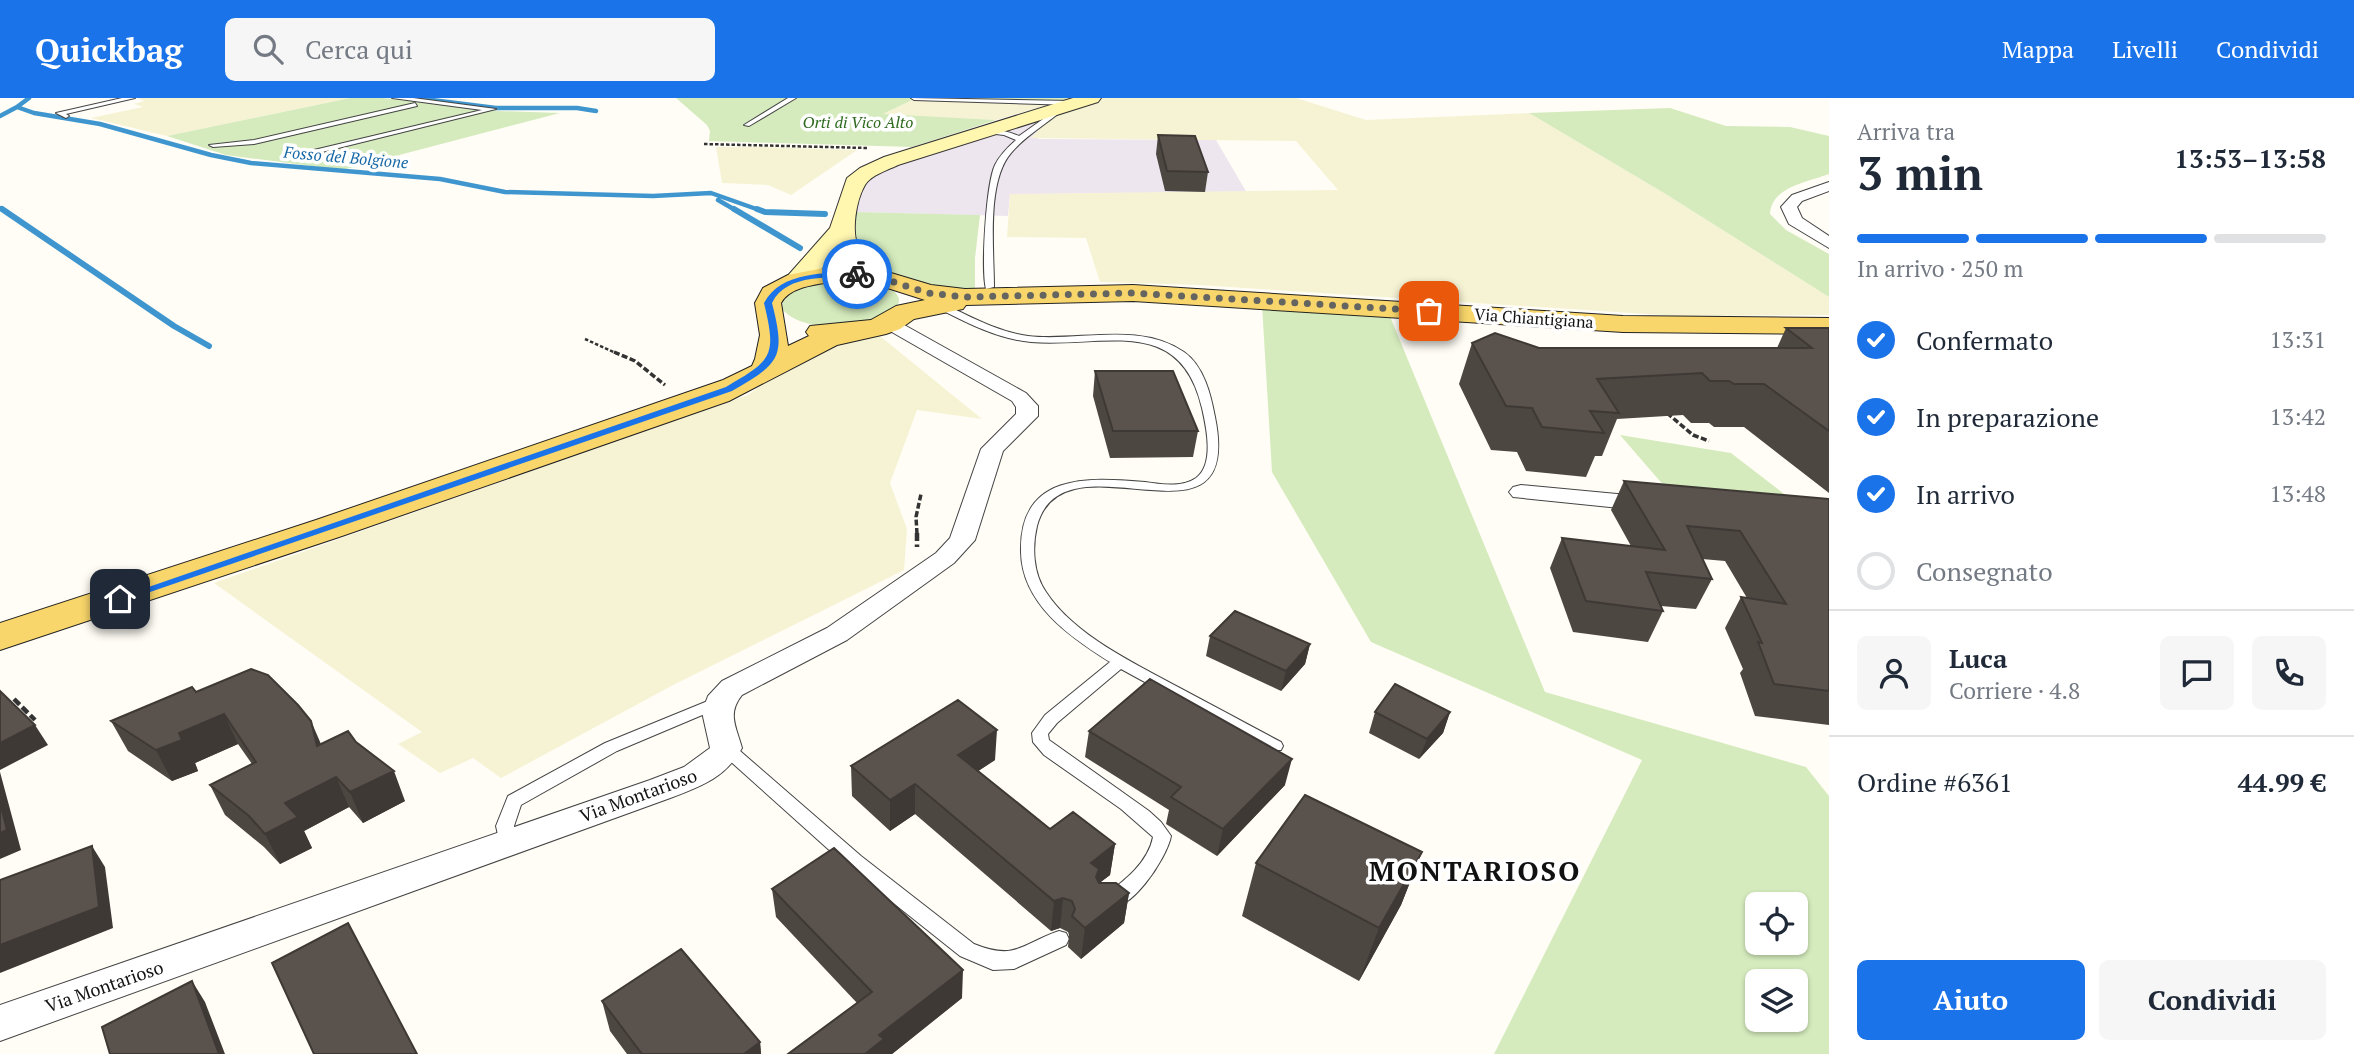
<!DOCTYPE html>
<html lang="it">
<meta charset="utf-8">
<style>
:root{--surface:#fff;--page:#f6f6f7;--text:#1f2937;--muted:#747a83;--line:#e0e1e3;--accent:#1a73e8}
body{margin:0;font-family:"PT Serif",serif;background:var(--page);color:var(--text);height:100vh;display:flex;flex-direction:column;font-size:26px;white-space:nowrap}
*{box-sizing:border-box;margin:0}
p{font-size:23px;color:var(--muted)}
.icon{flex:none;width:38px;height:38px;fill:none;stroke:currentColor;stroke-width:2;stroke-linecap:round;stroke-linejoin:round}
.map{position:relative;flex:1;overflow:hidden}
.details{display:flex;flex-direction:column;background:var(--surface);width:525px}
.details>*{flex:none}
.buttons{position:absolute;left:1745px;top:794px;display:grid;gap:14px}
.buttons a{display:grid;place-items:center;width:63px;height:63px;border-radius:10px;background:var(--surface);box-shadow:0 2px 5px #0004;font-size:35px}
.pin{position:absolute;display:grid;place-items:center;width:60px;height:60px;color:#fff;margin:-30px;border-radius:14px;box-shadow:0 4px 10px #0006}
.courier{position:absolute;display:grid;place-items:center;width:70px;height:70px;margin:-35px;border:5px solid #1a73e8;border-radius:50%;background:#fff;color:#222;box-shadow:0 2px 9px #0007}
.summary em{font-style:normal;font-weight:800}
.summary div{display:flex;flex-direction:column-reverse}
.summary{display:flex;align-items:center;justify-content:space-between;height:119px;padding:0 28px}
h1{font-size:46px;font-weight:800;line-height:52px}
.bar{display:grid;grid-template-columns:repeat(4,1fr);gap:10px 7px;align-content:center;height:84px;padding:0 28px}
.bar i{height:9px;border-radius:5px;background:var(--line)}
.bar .selected{background:var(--accent)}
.bar p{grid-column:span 4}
.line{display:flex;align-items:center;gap:18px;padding:0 28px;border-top:2px solid var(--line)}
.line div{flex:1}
.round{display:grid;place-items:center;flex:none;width:74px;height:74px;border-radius:10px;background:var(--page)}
ol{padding:0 28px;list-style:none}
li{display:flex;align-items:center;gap:21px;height:77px}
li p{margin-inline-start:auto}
li .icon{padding:7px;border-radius:50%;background:var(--accent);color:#fff;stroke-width:4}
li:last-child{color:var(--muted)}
li i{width:38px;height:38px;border:4px solid var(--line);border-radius:50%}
.action{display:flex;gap:14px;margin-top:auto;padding:14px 28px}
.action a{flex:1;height:80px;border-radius:10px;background:var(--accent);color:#fff;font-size:28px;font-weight:800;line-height:80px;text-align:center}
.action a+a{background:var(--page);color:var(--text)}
header{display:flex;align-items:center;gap:42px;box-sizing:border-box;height:98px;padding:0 35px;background:var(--accent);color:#fff}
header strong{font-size:33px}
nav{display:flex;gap:38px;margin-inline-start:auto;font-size:24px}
.search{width:490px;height:63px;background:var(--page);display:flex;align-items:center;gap:18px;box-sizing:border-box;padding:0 24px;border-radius:10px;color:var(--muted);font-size:26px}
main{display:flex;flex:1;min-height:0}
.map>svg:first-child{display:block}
.industrial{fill:#eee6ef}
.farmland{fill:#f6f3d4}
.green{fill:#d5ebbd;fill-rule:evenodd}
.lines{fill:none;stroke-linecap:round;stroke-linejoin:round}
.stream-far1{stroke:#3f96cf;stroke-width:4.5}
.stream{stroke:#3f96cf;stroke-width:6}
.lane-casing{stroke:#444;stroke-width:2}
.street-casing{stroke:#444;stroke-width:2}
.secondary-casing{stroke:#333;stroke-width:2}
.primary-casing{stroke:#222;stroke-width:2}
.path-far2{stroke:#333;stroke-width:2.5;stroke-dasharray:3.5 2;stroke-linecap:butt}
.path-far1{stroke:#333;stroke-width:3.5;stroke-dasharray:6 2.5;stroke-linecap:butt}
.path{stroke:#333;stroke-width:4.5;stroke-dasharray:8 3.5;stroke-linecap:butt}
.lane{fill:#fff;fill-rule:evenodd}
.street{fill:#fff;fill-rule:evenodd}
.secondary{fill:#fff6b0;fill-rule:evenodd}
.primary{fill:#f9d66b;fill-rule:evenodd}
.wall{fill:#4d4742}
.shaded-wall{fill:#3f3936}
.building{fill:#5a524d;stroke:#3f3936;stroke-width:2}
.route{fill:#1a73e8}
.done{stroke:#646461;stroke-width:7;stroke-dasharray:0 12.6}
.labels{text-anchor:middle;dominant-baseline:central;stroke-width:7;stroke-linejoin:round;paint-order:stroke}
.far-park-label{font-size:16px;font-style:italic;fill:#2f6b1f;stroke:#fff}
.far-water-label{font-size:16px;font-style:italic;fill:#1768a6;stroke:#fff}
.far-street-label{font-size:16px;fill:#111;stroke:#fff}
.street-label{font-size:18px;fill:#111;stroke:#fff}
.near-district-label{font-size:28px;font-weight:bold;letter-spacing:2px;fill:#111;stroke:#fff}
</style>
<header>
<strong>Quickbag</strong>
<div class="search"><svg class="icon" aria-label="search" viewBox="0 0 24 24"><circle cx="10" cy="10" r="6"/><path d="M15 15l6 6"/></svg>Cerca qui</div>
<nav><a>Mappa</a><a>Livelli</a><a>Condividi</a></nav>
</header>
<main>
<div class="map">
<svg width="1829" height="956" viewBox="0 0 1829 956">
<rect width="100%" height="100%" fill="#fffdf5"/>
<path class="industrial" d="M 1071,10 L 1044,26 L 1038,41 L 1216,42 L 1247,95 L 1010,96 L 1008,118 L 854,114 L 862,87 L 877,73 Z"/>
<path class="farmland" d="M 138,0 L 350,0 L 167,38 L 91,20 L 143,9 L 134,6 L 144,3 Z
M 1102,0 L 1296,0 L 1366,22 L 1529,15 L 1664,95 L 1829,199 L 1829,217 L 1678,218 L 1198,187 L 1100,184 L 1086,140 L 1007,139 L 1010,96 L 1338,92 L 1296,43 L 1031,40 L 1044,26 L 1055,19 L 1071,10 Z
M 914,1 L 1054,5 L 996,22 L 881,17 Z
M 716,49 L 765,49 L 857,52 L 791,97 L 768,87 L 722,85 Z
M 875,234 L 982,321 L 917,312 L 890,385 L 907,431 L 904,472 L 675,586 L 501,680 L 473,660 L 440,675 L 398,646 L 422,634 L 214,485 L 748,297 L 802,257 Z"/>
<path class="green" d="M 350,0 L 383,0 L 498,13 L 560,15 L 342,72 L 226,57 L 167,38 Z
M 676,0 L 1072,0 L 1054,5 L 914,1 L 883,16 L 996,22 L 912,49 L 709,43 L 710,33 L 707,27 Z
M 1670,10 L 1726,28 L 1790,29 L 1829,38 L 1829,76 C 1808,84 1771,89 1770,116 L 1786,132 L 1829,156 L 1829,199 L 1664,95 L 1529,15 Z
M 854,114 L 980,117 L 975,160 L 975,195 C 931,189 887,182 853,153 Z
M 863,181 C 871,184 882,186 889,190 C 934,216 815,249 782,211 L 783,198 L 813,183 Z
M 1262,207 L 1389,216 L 1545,594 L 1806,669 L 1829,698 L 1829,956 L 1494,956 L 1642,662 L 1371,544 L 1272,374 ZM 1757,807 L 1796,807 L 1796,845 L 1757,845 ZM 1757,884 L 1796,884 L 1796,922 L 1757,922 Z
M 1620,337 L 1731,355 L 1788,399 L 1665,389 Z"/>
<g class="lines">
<path class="stream-far1" d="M 29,0 L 17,9 L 34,15 L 100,26 L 211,57 L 251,65 L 440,81 L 505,94 L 653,98 L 711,95 L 762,113
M 416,0 L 496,10 L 577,10 L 596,13
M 0,18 L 17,9
M 718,102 L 737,113
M 0,110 L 5,113"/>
<path class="stream" d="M 2,111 L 174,228 L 209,248
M 734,111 L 800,150
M 757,111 L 765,114 L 825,116"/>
<g class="lane-casing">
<path id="lane" d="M 122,0 L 135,0 L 66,16 L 69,18 L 66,20 L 56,15 Z
M 392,0 L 413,0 L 496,11 L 314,56 L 314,52 L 482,12 Z
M 788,0 L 796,0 L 749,28 L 744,27 Z
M 911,0 L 1072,3 L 1075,5 L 1072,7 L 914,2 Z
M 415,5 L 417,8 L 254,46 L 213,49 L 209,47 L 254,42 Z
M 1060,9 L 1065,10 C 1047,26 1026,37 1011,55 C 986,84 994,152 994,189 L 986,191 C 981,172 986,86 995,67 C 1000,57 1008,49 1016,42 L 1004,37 L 979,34 C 992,29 1007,33 1019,38 Z
M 938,206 L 944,206 C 971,219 998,234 1028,238 C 1078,244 1139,223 1184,254 C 1204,268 1211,297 1215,319 C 1245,467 1063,329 1037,428 C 1032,449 1033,475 1046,494 C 1074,537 1134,565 1178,589 C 1212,607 1247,626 1281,644 L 1283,648 L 1281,652 L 1269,652 L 1121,571 L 1057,625 L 1048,636 L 1049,642 L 1149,713 L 1161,724 L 1171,738 C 1167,760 1129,818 1104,810 L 1101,804 L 1104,798 C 1124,783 1148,765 1153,739 L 1121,711 L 1044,657 L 1033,644 L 1032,635 L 1045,617 L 1110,564 C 1070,539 1022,506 1021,454 C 1019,375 1087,379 1145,384 C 1161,386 1181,390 1196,380 C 1215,366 1206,328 1202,310 C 1180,215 1103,250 1031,244 C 998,241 967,225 938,210 Z
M 720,598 L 726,599 L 728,603 L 726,607 L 617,653 L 521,707 L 514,728 L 516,745 L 513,750 L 507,752 L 501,750 L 496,728 L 508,698 L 605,645 Z
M 726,644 L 732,646 L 861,758 L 974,846 C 1016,863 1021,846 1059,833 L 1066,835 L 1069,841 L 1066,847 L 1014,871 L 993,872 L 960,858 L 847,768 L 720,654 L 718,650 L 720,646 Z"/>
</g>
<g class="street-casing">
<path id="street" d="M 1829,84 L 1829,93 L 1802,103 L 1797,109 L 1802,120 L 1829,138 L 1829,150 L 1789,126 L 1781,109 L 1792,97 Z
M 890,219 L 1026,295 L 1038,308 L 1038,318 L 1003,353 L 975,442 L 954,465 L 847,542 L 742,597 C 727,616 736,628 742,650 C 726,679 702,688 673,699 L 0,943 L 0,907 L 650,682 L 684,669 L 710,650 L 702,614 L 708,598 L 722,583 L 827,530 L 936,455 L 950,440 L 981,351 L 1016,316 L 1016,309 L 1012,303 L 883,229 L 881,225 L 883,221 Z
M 1521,387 L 1649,399 L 1658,401 L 1661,406 L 1658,411 L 1649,413 L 1513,399 L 1509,394 L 1513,389 Z"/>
</g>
<g class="secondary-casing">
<path id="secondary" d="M 1073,0 L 1101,0 L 1098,4 L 898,67 C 888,72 871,77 865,87 C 856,102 850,137 860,152 C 867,164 886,168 894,180 L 890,185 C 872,190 843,171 836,153 C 822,169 810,193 788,187 L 784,182 L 830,130 L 847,80 L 860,70 L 884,59 Z"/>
</g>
<g class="primary-casing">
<path id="primary" d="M 839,167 L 881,172 L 931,187 L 965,191 L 1133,187 L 1623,218 L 1829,220 L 1829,236 L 1623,234 L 1133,203 L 966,207 L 963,211 L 914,221 L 900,231 L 886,236 L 837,247 L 729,303 L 342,438 L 0,552 L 0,525 L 316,422 L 723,282 L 752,268 L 755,261 L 760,237 L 755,205 L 763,190 L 788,177 ZM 839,183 L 878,187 L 925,202 L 896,208 L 871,222 L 810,228 L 806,234 L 809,238 L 788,248 L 781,205 C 791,187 821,186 839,183 Z"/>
</g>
<path class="path-far2" d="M 704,46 L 867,50
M 585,241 L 618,256"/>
<path class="path-far1" d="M 614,254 L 635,263 L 665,287
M 1667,315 L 1693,337 L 1709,343
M 917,436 L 916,419 L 921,396"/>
<path class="path" d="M 917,435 L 917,449
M 14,601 L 35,622"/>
<use href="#lane" class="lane"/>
<use href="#street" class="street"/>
<use href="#secondary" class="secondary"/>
<use href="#primary" class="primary"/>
</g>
<path class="wall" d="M 1158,37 L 1208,74 L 1205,94 L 1165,93 L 1156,56 Z
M 1786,230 L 1829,230 L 1829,395 L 1744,329 L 1714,329 L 1709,325 L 1691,325 L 1683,317 L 1617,321 L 1602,358 L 1595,358 L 1586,379 L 1526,373 L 1517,354 L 1491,352 L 1459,286 L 1472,245 L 1539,250 L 1777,250 Z
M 1095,273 L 1198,333 L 1193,359 L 1110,360 L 1093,298 Z
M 1624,383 L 1829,401 L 1829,627 L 1755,618 L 1740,575 L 1743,571 L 1725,530 L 1741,499 L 1747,500 L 1725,463 L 1702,461 L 1712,481 L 1696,511 L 1661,508 L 1663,513 L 1648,544 L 1573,534 L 1550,470 L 1562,440 L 1631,448 L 1611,412 Z
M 1210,538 L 1310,546 L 1305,566 L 1281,593 L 1206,558 Z
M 196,594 L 321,646 L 405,703 L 363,725 L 349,709 L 304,733 L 312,750 L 280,766 L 264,749 L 225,717 L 210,687 L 252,666 L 238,646 L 195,665 L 198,673 L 172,683 L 128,653 L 111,623 Z
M 1375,614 L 1450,614 L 1443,635 L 1419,661 L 1369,635 Z
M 1089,633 L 1285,687 L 1217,758 L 1166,726 L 1169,712 L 1085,659 Z
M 995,662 L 978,673 L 1050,731 L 1115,746 L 1110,777 L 1099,785 L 1129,795 L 1124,825 L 1081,861 L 1068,849 L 1069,837 L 1068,834 L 1060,830 L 1051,833 L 915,716 L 890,733 L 852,698 L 851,668 Z
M 1422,754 L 1401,807 L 1359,883 L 1242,818 L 1256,765 Z
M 772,791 L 962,900 L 892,956 L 788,956 L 857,905 L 776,819 Z
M 602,903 L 760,944 L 761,956 L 627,956 L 610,933 Z"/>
<path class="shaded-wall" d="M 1310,546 L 1305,566 L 1281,593 L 1286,573 Z
M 1450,614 L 1443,635 L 1419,661 L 1427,641 Z
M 224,616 L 238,646 L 195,665 L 198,673 L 172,683 L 156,652 L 179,635 Z
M 311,623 L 324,653 L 317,648 Z
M 35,627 L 48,647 L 0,672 L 0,645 Z
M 997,632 L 995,662 L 957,687 L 958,657 Z
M 1292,661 L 1285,687 L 1217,758 L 1223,731 Z
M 394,673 L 405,703 L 363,725 L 350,694 Z
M 0,674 L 21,752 L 0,761 Z
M 336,679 L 349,709 L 304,733 L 312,750 L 280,766 L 265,736 L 285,705 Z
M 915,686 L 915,716 L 890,733 L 890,702 Z
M 1115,746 L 1110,777 L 1097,787 L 1091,765 Z
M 92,748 L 105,769 L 113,830 L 0,875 L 0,847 Z
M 1422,754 L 1401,807 L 1359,883 L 1379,830 Z
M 1129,795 L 1124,825 L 1081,861 L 1085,830 Z
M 1063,800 L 1060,830 L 1051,833 L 1054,803 Z
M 963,872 L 962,900 L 892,956 L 865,956 L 879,937 Z
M 192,883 L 205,904 L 225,956 L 219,956 Z
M 760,944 L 761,956 L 744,956 Z"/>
<path class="building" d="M 1158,37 L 1195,38 L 1208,74 L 1167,73 Z
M 1786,230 L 1829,230 L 1829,333 L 1764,286 L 1734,286 L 1729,283 L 1710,283 L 1702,275 L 1597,281 L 1619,315 L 1590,313 L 1604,335 L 1542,329 L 1532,310 L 1506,308 L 1472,245 L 1495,235 L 1539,250 L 1812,250 Z
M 1095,273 L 1173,273 L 1198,333 L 1113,333 Z
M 1624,383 L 1829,401 L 1829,593 L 1774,586 L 1758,544 L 1762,545 L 1741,499 L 1786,506 L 1740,433 L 1687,428 L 1712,481 L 1646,474 L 1663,513 L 1586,503 L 1562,440 L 1665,452 Z
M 1235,513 L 1310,546 L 1286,573 L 1210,538 Z
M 251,571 L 268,577 L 298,607 L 311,623 L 317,648 L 348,633 L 356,644 L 394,673 L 350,694 L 336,679 L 285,705 L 298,719 L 265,736 L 249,718 L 210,687 L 256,664 L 224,616 L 179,635 L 182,642 L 156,652 L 111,623 L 192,589 L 196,594 Z
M 1150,581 L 1292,661 L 1223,731 L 1171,699 L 1181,689 L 1089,633 Z
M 1395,586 L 1450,614 L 1427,641 L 1375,614 Z
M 0,593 L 35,627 L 0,645 Z
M 958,602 L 997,632 L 958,657 L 1050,731 L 1073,714 L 1115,746 L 1091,765 L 1099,771 L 1096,779 L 1099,785 L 1116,785 L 1129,795 L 1085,830 L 1072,818 L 1075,811 L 1072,803 L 1063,800 L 1054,803 L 915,686 L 890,702 L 851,668 Z
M 1305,697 L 1422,754 L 1379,830 L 1256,765 Z
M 0,705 L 7,732 L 0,735 Z
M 92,748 L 99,809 L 0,847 L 0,782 Z
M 834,750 L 963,872 L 879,937 L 884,941 L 865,956 L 788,956 L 872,894 L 772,791 Z
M 348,825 L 417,956 L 314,956 L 272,865 Z
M 681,851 L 760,944 L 744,956 L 642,956 L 602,903 Z
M 192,883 L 219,956 L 110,956 L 102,929 Z"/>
<path class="route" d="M 857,174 L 859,178 C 832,181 787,174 772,205 C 786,260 780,265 732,293 L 124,503 L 114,501 L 726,289 C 772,262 777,259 764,205 C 781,173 826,175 857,174 Z"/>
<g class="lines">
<path class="done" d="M 857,176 L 881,180 L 928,195 L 965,199 L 1133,195 L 1429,213"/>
</g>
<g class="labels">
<g class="far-park-label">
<text x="858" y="24">Orti di Vico Alto</text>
</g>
<g class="far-water-label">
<text transform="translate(346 59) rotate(5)">Fosso del Bolgione</text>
</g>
<g class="far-street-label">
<text transform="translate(1534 220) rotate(4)">Via Chiantigiana</text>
</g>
<g class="street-label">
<text transform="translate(638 697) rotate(-20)">Via Montarioso</text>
<text transform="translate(104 888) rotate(-19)">Via Montarioso</text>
</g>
<g class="near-district-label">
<text x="1475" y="772">MONTARIOSO</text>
</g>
</g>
</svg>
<div class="buttons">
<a><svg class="icon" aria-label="locate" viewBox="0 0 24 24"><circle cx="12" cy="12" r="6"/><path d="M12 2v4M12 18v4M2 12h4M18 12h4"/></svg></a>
<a><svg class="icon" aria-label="layers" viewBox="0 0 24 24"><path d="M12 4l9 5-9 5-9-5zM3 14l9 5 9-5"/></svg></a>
</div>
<div class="pin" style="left:1429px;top:213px;background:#ea580c"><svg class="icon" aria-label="bag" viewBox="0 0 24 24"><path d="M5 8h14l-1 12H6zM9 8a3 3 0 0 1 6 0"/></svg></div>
<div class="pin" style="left:120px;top:501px;background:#1f2937"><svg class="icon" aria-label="home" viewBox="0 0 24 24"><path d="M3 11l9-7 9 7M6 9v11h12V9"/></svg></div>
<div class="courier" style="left:857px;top:176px"><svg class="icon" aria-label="bike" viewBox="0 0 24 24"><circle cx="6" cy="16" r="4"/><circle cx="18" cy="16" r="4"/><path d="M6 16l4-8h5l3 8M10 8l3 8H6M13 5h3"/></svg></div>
</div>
<section class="details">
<div class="summary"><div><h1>3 min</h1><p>Arriva tra</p></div><em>13:53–13:58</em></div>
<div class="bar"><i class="selected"></i><i class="selected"></i><i class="selected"></i><i></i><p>In arrivo · 250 m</p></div>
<ol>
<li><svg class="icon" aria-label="check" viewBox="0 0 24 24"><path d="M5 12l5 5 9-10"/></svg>Confermato<p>13:31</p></li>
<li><svg class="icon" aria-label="check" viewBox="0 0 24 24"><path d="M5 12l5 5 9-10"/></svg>In preparazione<p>13:42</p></li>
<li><svg class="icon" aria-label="check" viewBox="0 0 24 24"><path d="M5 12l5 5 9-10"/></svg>In arrivo<p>13:48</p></li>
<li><i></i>Consegnato</li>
</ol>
<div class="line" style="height:126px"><a class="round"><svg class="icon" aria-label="person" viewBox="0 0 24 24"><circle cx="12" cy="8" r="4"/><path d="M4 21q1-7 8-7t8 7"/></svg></a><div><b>Luca</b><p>Corriere · 4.8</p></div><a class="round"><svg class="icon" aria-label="chat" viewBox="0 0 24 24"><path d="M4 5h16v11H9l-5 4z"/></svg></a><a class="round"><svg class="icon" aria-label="phone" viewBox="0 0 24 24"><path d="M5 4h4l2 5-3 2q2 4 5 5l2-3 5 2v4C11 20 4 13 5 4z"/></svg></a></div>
<div class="line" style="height:91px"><div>Ordine #6361</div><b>44.99 €</b></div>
<div class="action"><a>Aiuto</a><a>Condividi</a></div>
</section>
</main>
